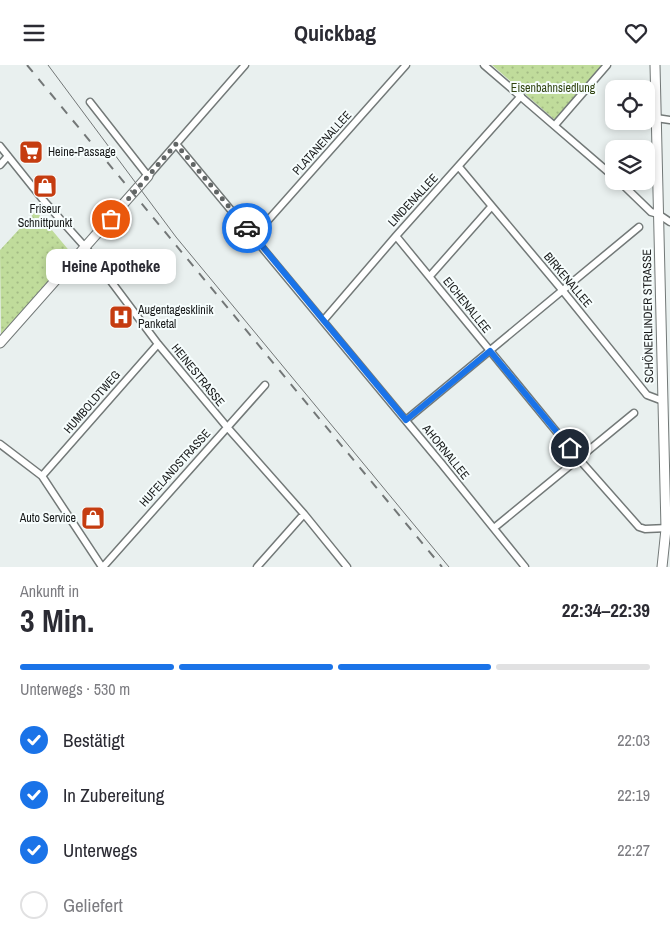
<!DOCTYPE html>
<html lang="de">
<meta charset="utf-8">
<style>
:root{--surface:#fff;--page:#f7f7f7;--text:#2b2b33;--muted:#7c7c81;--line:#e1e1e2;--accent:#1a73e8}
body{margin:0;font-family:"Archivo Narrow",sans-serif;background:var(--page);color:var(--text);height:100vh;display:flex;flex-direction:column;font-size:19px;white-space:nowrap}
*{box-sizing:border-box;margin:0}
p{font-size:16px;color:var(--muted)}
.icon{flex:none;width:28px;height:28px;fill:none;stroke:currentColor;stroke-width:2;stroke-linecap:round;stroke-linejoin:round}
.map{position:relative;height:502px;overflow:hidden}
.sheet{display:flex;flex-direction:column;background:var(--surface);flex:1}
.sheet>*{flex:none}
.controls{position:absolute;left:605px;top:15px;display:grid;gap:10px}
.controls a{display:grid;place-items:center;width:50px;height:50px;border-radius:10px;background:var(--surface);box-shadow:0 2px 8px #0003;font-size:25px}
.pin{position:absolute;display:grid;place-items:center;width:42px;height:42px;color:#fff;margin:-21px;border:2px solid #fff;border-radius:50%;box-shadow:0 1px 5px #0007}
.courier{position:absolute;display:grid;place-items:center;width:50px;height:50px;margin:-25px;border:4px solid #1a73e8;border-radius:50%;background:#fff;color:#222;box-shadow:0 1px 6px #0007}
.bubble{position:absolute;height:35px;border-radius:10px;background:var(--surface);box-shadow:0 2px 8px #0003;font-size:16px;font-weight:700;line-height:35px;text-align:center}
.overview em{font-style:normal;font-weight:700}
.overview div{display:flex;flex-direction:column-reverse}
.overview{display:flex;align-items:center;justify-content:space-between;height:85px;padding:0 20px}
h1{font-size:32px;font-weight:700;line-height:38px}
.bar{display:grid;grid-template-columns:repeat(4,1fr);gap:8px 5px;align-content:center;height:60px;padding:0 20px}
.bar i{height:6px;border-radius:4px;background:var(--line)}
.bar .active{background:var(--accent)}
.bar p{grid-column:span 4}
ol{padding:0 20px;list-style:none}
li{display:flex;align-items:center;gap:15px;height:55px}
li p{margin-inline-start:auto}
li .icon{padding:5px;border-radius:50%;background:var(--accent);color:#fff;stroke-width:4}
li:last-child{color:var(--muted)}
li i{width:28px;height:28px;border:2px solid var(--line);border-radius:50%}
header{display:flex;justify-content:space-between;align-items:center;height:65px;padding:0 20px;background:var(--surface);font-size:22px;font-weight:700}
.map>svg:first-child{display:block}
.park{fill:url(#park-dots)}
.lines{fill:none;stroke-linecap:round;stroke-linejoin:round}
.street-casing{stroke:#737978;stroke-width:9}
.secondary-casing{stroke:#737978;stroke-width:11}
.street{stroke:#fff;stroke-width:6}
.secondary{stroke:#fff;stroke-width:9}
.tram{stroke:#737777;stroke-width:1}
.rail{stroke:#737777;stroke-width:2;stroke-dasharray:9 9;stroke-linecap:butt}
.done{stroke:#616565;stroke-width:5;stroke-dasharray:0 9}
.route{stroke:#1a73e8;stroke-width:6}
.labels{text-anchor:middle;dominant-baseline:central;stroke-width:4;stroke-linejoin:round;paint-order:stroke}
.park-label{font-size:12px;fill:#314411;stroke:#f6fdfd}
.street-label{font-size:12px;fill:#181a1a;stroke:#f6fdfd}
.poi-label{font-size:12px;fill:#181a1a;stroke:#f6fdfd;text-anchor:start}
</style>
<header><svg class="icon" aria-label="menu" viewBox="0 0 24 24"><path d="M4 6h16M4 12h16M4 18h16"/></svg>Quickbag<svg class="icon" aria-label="heart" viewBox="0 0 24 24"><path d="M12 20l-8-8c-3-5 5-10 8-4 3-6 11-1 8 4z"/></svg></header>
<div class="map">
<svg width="670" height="502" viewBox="0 0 670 502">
<defs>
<pattern id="park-dots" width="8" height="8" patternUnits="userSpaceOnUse" patternTransform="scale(1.25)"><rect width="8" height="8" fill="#c0dc9b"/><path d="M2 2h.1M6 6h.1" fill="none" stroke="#a4bc85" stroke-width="1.8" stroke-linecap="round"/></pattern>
</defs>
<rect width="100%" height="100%" fill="#e9f0ef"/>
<path class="park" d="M 492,0 L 602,0 L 555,55 Z
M 36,146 L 72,189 L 1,270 L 0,185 Z"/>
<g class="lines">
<g class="street-casing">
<path id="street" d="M 484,0 L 614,112
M 90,37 L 148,111 L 245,0
M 656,53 L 670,55
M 555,60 L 607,0
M 176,79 L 441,398 L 525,502
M 0,81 L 44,136 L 86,183 L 158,279 L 227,362 L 304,449 L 347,502
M 0,100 L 8,91
M 459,102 L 563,226 L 647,330 L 663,336
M 619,116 L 651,147 L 658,149 L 670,157
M 254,171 L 406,0
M 396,171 L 578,393 L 639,462 L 645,464 L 668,463
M 430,211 L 491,142
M 323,256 L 396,171 L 521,31
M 406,355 L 639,162
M 0,379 L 42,411 L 102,502
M 42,411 L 158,279
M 494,463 L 634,348
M 103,502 L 265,320
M 257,502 L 304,449"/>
</g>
<g class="secondary-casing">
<path id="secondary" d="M 655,0 L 666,464 L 662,502
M 0,278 L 148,111"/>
</g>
<use href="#street" class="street"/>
<use href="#secondary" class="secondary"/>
<path class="tram" d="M 48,0 L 176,172 L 449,502"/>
<path class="rail" d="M 27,0 L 442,502"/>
</g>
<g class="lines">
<path class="done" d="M 111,154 L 176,79 L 247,163"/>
<path class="route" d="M 247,163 L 406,355 L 490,286 L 570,383"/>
</g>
<defs>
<g id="supermarket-square" transform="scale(1.25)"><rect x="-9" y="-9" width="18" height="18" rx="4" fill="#c53c10" stroke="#f6fdfd"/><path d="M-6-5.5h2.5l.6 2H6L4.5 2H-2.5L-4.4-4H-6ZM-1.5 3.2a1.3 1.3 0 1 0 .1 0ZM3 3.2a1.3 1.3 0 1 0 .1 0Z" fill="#fff"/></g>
<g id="shop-square" transform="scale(1.25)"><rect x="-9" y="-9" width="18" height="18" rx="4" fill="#c53c10" stroke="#f6fdfd"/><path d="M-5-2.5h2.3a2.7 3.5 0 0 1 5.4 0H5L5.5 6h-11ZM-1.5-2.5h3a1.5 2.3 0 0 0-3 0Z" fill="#fff"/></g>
<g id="hospital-square" transform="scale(1.25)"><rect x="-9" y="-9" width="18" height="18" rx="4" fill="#c53c10" stroke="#f6fdfd"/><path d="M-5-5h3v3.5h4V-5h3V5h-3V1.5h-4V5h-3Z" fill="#fff"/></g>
</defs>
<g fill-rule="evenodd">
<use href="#supermarket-square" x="31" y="87"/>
<use href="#shop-square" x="45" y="121"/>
<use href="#hospital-square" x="121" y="252"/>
<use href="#shop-square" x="93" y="453"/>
</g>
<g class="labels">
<g class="park-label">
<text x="553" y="23">Eisenbahnsiedlung</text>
</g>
<g class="street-label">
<text transform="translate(322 78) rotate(-48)">PLATANENALLEE</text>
<text transform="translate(413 135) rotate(-47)">LINDENALLEE</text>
<text transform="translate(568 215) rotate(50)">BIRKENALLEE</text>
<text transform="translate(467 240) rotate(51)">EICHENALLEE</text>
<text transform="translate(648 251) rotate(-91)">SCHÖNERLINDER STRASSE</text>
<text transform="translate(198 310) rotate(51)">HEINESTRASSE</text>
<text transform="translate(92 337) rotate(-49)">HUMBOLDTWEG</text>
<text transform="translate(446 387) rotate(51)">AHORNALLEE</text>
<text transform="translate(175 403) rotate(-48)">HUFELANDSTRASSE</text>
</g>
<g class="poi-label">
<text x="48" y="87">Heine-Passage</text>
<text x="45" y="144" text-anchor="middle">Friseur<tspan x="45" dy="14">Schnittpunkt</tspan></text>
<text x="138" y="245">Augentagesklinik<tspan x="138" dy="14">Panketal</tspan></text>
<text x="76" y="453" text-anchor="end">Auto Service</text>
</g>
</g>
</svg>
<div class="controls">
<a><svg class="icon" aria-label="locate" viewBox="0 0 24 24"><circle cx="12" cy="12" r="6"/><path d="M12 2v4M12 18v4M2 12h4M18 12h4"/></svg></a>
<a><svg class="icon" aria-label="layers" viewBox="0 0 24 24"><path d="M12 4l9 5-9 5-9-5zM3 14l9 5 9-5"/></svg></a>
</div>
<div class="pin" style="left:111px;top:154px;background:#ea580c"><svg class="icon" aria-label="bag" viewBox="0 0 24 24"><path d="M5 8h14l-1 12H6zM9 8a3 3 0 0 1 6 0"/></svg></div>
<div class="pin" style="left:570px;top:383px;background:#1f2937"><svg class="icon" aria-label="home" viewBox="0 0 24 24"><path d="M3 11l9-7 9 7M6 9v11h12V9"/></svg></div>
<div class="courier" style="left:247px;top:163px"><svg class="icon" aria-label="car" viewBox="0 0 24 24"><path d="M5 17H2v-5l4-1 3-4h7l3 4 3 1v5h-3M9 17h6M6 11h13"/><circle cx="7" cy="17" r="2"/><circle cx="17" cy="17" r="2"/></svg></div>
<div class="bubble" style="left:46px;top:184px;width:130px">Heine Apotheke</div>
</div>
<section class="sheet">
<div class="overview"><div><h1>3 Min.</h1><p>Ankunft in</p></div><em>22:34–22:39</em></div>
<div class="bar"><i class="active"></i><i class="active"></i><i class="active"></i><i></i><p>Unterwegs · 530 m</p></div>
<ol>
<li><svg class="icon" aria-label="check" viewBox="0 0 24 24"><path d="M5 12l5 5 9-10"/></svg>Bestätigt<p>22:03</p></li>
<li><svg class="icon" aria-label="check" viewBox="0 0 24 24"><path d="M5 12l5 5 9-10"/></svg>In Zubereitung<p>22:19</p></li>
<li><svg class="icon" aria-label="check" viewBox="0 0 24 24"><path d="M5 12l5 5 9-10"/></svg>Unterwegs<p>22:27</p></li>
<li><i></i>Geliefert</li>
</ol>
</section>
